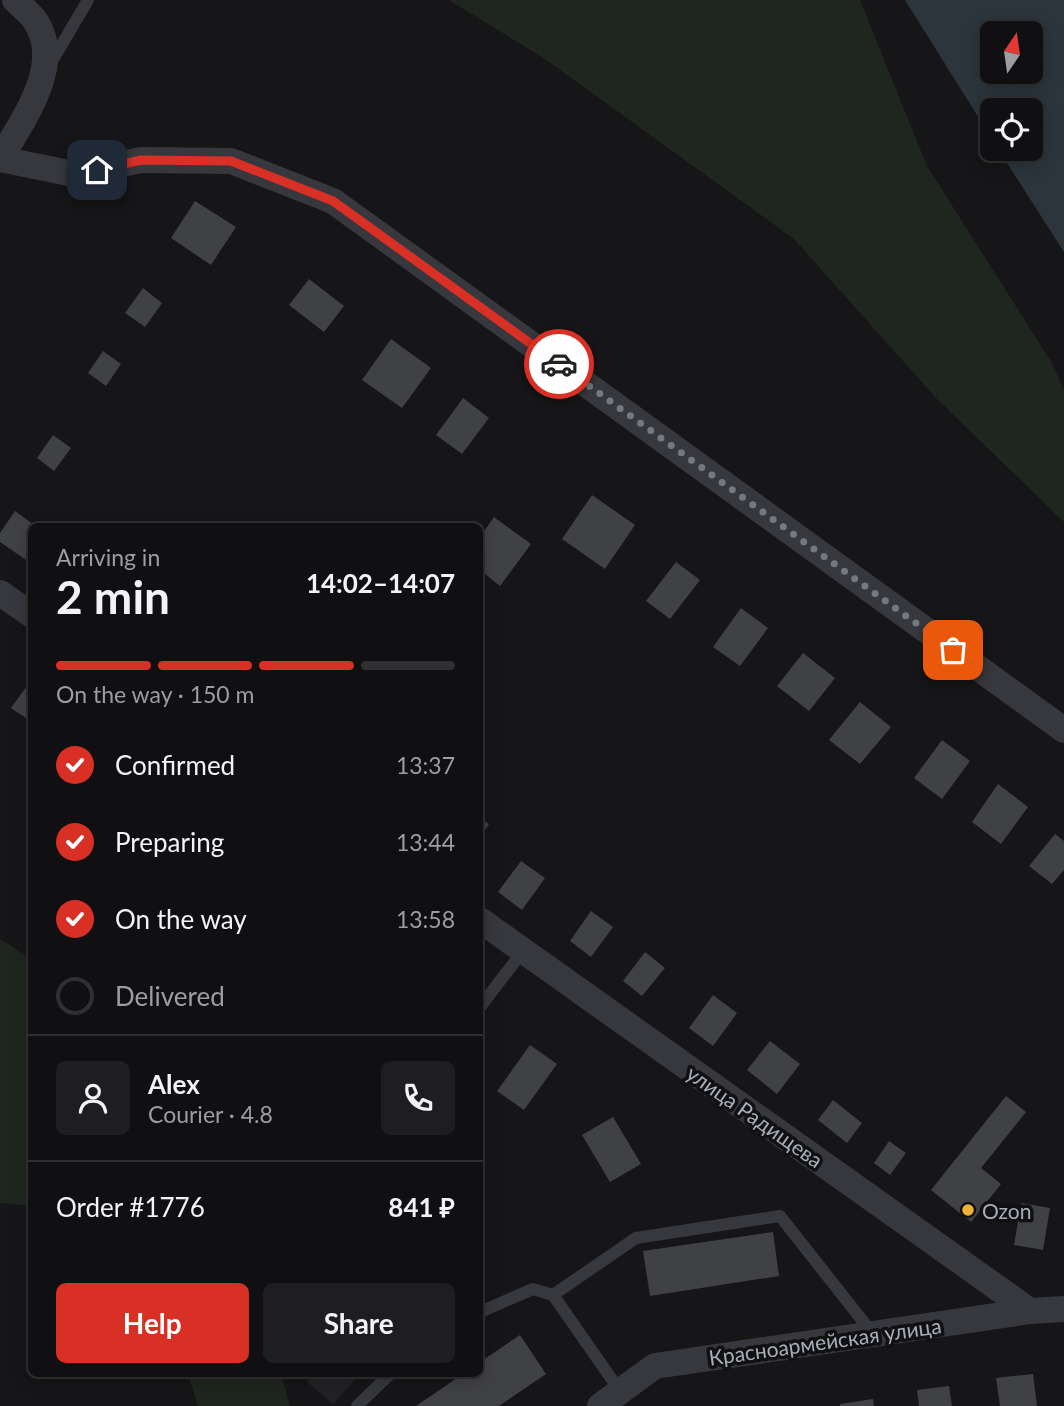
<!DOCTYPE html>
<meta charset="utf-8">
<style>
:root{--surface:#101012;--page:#1e1e20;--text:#f1f3f6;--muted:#9c9d9f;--line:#303032;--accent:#d93025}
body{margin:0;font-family:Lato,sans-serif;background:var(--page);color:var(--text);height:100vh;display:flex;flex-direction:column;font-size:26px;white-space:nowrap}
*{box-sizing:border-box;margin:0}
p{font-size:23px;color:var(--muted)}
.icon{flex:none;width:38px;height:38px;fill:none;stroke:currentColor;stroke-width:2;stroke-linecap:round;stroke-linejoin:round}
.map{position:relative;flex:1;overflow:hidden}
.panel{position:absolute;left:28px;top:523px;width:455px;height:854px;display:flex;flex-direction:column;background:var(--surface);border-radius:10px;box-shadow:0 4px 18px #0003,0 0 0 2px var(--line)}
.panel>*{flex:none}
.needle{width:46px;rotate:13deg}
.fabs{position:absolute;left:980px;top:21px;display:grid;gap:14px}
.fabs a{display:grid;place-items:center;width:63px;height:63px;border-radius:10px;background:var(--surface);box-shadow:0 4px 18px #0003,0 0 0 2px var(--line);font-size:35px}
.pin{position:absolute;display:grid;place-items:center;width:60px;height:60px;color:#fff;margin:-30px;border-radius:14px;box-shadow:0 4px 10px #0006}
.courier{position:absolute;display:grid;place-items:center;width:70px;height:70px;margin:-35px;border:5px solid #d93025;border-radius:50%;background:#fff;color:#222;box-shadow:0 2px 9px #0007}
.summary em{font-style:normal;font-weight:700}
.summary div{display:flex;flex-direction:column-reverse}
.summary{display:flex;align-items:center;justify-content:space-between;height:119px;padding:0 28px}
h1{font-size:46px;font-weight:700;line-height:52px}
.bar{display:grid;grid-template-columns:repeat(4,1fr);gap:10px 7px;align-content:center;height:84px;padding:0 28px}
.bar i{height:9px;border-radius:5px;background:var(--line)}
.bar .active{background:var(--accent)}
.bar p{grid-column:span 4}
.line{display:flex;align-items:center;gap:18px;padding:0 28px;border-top:2px solid var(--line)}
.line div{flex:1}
.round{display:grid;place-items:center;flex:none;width:74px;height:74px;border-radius:10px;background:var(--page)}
ol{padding:0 28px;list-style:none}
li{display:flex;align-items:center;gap:21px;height:77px}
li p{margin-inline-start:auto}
li .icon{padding:7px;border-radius:50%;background:var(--accent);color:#fff;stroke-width:4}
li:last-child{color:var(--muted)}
li i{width:38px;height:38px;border:4px solid var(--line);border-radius:50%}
.action{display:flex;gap:14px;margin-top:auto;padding:14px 28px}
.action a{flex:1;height:80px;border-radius:10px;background:var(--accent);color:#fff;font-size:28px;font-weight:700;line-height:80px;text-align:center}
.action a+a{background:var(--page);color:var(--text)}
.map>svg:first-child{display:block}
.built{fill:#222225}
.green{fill:#1e261f}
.water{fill:#2c353c;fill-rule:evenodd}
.building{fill:#404145}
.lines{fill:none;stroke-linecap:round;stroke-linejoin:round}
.lane{stroke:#37383d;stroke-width:12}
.street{stroke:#37383d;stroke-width:26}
.done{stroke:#757880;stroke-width:7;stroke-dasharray:0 12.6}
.route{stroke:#d93025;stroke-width:9}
.poi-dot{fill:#f2b134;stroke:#111113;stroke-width:2.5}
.labels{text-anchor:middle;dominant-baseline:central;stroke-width:7;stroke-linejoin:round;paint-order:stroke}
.street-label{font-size:21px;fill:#a8adb8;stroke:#111113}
.poi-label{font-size:21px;fill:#a8adb8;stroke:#111113;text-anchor:start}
</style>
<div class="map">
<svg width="1064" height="1406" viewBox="0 0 1064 1406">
<rect width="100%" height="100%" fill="#161618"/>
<path class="built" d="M 313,1374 L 360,1374 L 333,1404 L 307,1382 Z"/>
<path class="green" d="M 449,0 L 860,0 L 927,166 L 1050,360 L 1064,389 L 1064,522 L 937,399 L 794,239 L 545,59 Z
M 0,939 L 31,959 L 31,1206 L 0,1203 Z
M 188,1374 L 281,1374 L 290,1406 L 198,1406 Z"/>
<path class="water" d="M 905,0 L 1064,0 L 1064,252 L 998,149 L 1031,149 L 1031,110 L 992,110 L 992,139 ZM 992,33 L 1031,33 L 1031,72 L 992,72 Z"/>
<path class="building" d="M 195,201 L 236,227 L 211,265 L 171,238 Z
M 309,279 L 344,306 L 324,332 L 289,305 Z
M 143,288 L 162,303 L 145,327 L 125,313 Z
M 391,339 L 431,368 L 402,408 L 362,380 Z
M 103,351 L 121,364 L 106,386 L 88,373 Z
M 463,398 L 489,418 L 462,454 L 436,435 Z
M 53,435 L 71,448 L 54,471 L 37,458 Z
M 592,495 L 635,525 L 605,569 L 562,539 Z
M 15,511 L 37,527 L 32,527 L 32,564 L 0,542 L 0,533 Z
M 494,517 L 531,544 L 500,586 L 480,570 L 480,537 Z
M 676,562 L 700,580 L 670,619 L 646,601 Z
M 741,608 L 768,628 L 740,666 L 713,647 Z
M 803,653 L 835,678 L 809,711 L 777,686 Z
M 32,679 L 32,722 L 11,708 Z
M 860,702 L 891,727 L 860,764 L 829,740 Z
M 942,740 L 970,761 L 942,799 L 914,778 Z
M 998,784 L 1028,807 L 1001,844 L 972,822 Z
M 480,818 L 489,824 L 480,838 Z
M 1055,834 L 1064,841 L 1064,870 L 1052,884 L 1029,866 Z
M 521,861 L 545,878 L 522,910 L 498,892 Z
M 591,911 L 613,927 L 591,957 L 570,941 Z
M 645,952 L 665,968 L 642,996 L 623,981 Z
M 713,995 L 737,1013 L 713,1046 L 689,1028 Z
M 770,1041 L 800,1064 L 777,1094 L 747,1070 Z
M 530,1045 L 557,1064 L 524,1110 L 497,1091 Z
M 1006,1096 L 1026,1112 L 981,1168 L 1001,1184 L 971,1222 L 931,1190 Z
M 833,1100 L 862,1123 L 847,1143 L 818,1120 Z
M 613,1117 L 641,1164 L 610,1182 L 582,1135 Z
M 889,1141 L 906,1153 L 890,1175 L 874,1163 Z
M 1021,1203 L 1050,1208 L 1043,1250 L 1014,1245 Z
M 773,1232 L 779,1276 L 650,1296 L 643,1251 Z
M 520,1335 L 546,1374 L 499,1406 L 416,1406 L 463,1374 L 480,1374 L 480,1362 Z
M 1033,1374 L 1037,1406 L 1000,1406 L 996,1378 Z
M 949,1386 L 952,1406 L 919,1406 L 917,1390 Z
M 873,1399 L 874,1406 L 840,1406 L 840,1404 Z"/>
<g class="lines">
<path class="lane" d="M 51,63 L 88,0
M 480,1007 L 523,951
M 553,1295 L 636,1238 L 780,1216 L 873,1334
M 480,1312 L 533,1289 L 553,1295 L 620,1391
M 357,1406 L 390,1374"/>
<path class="street" d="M 15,0 C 21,6 28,12 34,19 C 66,63 22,121 0,159 L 74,174 L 141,160 L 231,161 L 333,201 L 1064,730
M 0,593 L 32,615
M 480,920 L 1030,1311
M 600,1406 L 655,1366 L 1030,1311 L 1064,1309"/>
</g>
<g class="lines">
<path class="done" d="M 559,364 L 953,650"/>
<path class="route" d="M 97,170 L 141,160 L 231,161 L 333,201 L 559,364"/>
</g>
<circle class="poi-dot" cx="968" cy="1210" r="7"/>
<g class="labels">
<g class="street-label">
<text transform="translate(755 1116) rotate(35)">улица Радищева</text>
<text transform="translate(825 1341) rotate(-8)">Красноармейская улица</text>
</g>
<g class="poi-label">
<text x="982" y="1210">Ozon</text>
</g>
</g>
</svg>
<div class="fabs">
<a><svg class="needle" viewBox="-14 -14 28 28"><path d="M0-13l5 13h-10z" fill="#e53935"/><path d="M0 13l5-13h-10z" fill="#9c9d9f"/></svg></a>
<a><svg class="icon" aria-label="locate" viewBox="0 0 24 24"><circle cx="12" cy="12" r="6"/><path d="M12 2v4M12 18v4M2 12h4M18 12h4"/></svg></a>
</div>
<div class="pin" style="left:953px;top:650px;background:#ea580c"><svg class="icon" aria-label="bag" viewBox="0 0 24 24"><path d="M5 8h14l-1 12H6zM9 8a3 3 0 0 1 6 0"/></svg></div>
<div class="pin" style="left:97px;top:170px;background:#1f2937"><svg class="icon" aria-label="home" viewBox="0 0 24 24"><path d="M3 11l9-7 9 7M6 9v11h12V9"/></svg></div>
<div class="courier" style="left:559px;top:364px"><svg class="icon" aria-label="car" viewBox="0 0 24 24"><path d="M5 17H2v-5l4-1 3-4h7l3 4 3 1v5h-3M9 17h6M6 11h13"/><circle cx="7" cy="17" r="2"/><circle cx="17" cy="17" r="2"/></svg></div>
<section class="panel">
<div class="summary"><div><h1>2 min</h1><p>Arriving in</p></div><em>14:02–14:07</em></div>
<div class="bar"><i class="active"></i><i class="active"></i><i class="active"></i><i></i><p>On the way · 150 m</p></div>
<ol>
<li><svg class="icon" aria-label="check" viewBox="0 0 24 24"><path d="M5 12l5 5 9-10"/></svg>Confirmed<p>13:37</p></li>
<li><svg class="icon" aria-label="check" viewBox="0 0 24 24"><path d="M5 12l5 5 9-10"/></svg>Preparing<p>13:44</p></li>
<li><svg class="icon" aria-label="check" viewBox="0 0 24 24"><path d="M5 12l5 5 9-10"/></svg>On the way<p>13:58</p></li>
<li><i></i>Delivered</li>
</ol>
<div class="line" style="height:126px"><a class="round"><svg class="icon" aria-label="person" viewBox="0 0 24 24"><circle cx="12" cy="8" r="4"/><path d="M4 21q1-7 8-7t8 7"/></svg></a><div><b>Alex</b><p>Courier · 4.8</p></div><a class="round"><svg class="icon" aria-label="phone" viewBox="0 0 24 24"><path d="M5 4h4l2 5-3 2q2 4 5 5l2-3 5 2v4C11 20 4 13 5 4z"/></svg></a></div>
<div class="line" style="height:91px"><div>Order #1776</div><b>841 ₽</b></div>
<div class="action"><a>Help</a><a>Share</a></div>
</section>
</div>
